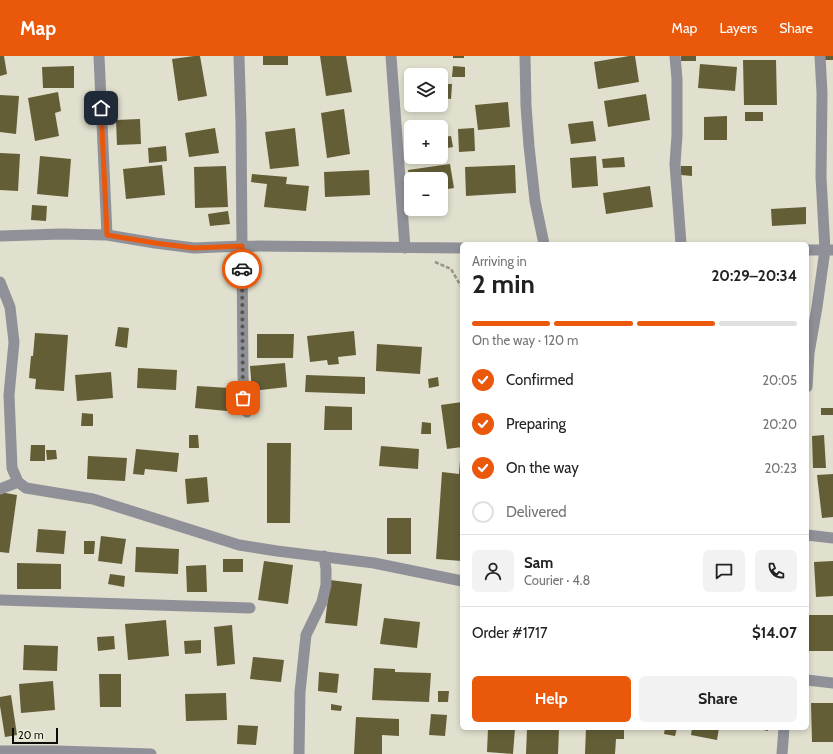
<!DOCTYPE html>
<meta charset="utf-8">
<style>
:root{--surface:#fff;--page:#f2f2f2;--text:#222;--muted:#767676;--line:#e0e0e0;--accent:#ea580c}
body{margin:0;font-family:Cabin,sans-serif;background:var(--page);color:var(--text);height:100vh;display:flex;flex-direction:column;font-size:15px;white-space:nowrap}
*{box-sizing:border-box;margin:0}
p{font-size:13px;color:var(--muted)}
.icon{flex:none;width:22px;height:22px;fill:none;stroke:currentColor;stroke-width:2;stroke-linecap:round;stroke-linejoin:round}
.map{position:relative;flex:1;overflow:hidden}
.drawer{position:absolute;left:460px;top:186px;width:349px;height:488px;display:flex;flex-direction:column;background:var(--surface);border-radius:6px;box-shadow:0 2px 6px #0003}
.drawer>*{flex:none}
.controls{position:absolute;left:404px;top:12px;display:grid;gap:8px}
.controls a{display:grid;place-items:center;width:44px;height:44px;border-radius:6px;background:var(--surface);box-shadow:0 2px 6px #0003;font-size:20px}
.scale{position:absolute;left:12px;bottom:10px;width:46px;box-sizing:border-box;padding-left:4px;border:2px solid #0c0c06;border-top:0;font-size:11px;line-height:14px;white-space:nowrap;color:#0c0c06;-webkit-text-stroke:3px #eeedda;paint-order:stroke}
.pin{position:absolute;display:grid;place-items:center;width:34px;height:34px;color:#fff;margin:-17px;border-radius:8px;box-shadow:0 2px 6px #0006}
.courier{position:absolute;display:grid;place-items:center;width:40px;height:40px;margin:-20px;border:3px solid #ea580c;border-radius:50%;background:#fff;color:#222;box-shadow:0 1px 5px #0007}
.overview em{font-style:normal;font-weight:700}
.overview div{display:flex;flex-direction:column-reverse}
.overview{display:flex;align-items:center;justify-content:space-between;height:68px;padding:0 12px}
h1{font-size:26px;font-weight:700;line-height:30px}
.bar{display:grid;grid-template-columns:repeat(4,1fr);gap:6px 4px;align-content:center;height:48px;padding:0 12px}
.bar i{height:5px;border-radius:3px;background:var(--line)}
.bar .active{background:var(--accent)}
.bar p{grid-column:span 4}
.line{display:flex;align-items:center;gap:10px;padding:0 12px;border-top:1px solid var(--line)}
.line div{flex:1}
.round{display:grid;place-items:center;flex:none;width:42px;height:42px;border-radius:6px;background:var(--page)}
ol{padding:0 12px;list-style:none}
li{display:flex;align-items:center;gap:12px;height:44px}
li p{margin-inline-start:auto}
li .icon{padding:4px;border-radius:50%;background:var(--accent);color:#fff;stroke-width:4}
li:last-child{color:var(--muted)}
li i{width:22px;height:22px;border:2px solid var(--line);border-radius:50%}
.action{display:flex;gap:8px;margin-top:auto;padding:8px 12px}
.action a{flex:1;height:46px;border-radius:6px;background:var(--accent);color:#fff;font-size:16px;font-weight:700;line-height:46px;text-align:center}
.action a+a{background:var(--page);color:var(--text)}
header{display:flex;align-items:center;gap:24px;box-sizing:border-box;height:56px;padding:0 20px;background:var(--accent);color:#fff}
header strong{font-size:19px}
nav{display:flex;gap:22px;margin-inline-start:auto;font-size:14px}
.map>svg:first-child{display:block}
.building{fill:#635e36}
.lines{fill:none;stroke-linecap:round;stroke-linejoin:round}
.path{stroke:#969587;stroke-width:2.5;stroke-dasharray:4 2;stroke-linecap:butt}
.minor{stroke:#909198;stroke-width:11}
.done{stroke:#57564c;stroke-width:4;stroke-dasharray:0 7.2}
.route{stroke:#ea580c;stroke-width:5}
</style>
<header>
<strong>Map</strong>
<nav><a>Map</a><a>Layers</a><a>Share</a></nav>
</header>
<div class="map">
<svg width="833" height="698" viewBox="0 0 833 698">
<rect width="100%" height="100%" fill="#e1dfcd"/>
<path class="building" d="M 0,0 L 4,0 L 7,18 L 0,20 Z
M 194,0 L 200,0 L 207,40 L 178,45 L 172,3 Z
M 263,0 L 288,0 L 288,9 L 263,9 Z
M 320,0 L 346,0 L 352,36 L 326,40 Z
M 453,0 L 464,0 L 464,2 L 453,2 Z
M 629,0 L 635,0 L 639,26 L 598,33 L 594,6 Z
M 681,0 L 696,0 L 696,5 L 681,5 Z
M 823,0 L 833,0 L 833,4 L 823,4 Z
M 743,4 L 776,4 L 777,49 L 744,49 Z
M 700,8 L 737,11 L 735,35 L 698,32 Z
M 74,10 L 74,32 L 43,32 L 42,11 Z
M 453,10 L 465,11 L 465,21 L 452,21 Z
M 441,28 L 452,28 L 451,43 L 441,42 Z
M 58,36 L 61,55 L 55,57 L 59,80 L 35,85 L 28,42 Z
M 646,38 L 650,64 L 608,71 L 604,45 Z
M 0,39 L 19,40 L 16,78 L 0,76 Z
M 508,46 L 510,71 L 478,74 L 475,49 Z
M 344,53 L 350,98 L 327,102 L 321,57 Z
M 745,56 L 763,56 L 763,65 L 745,65 Z
M 727,60 L 727,84 L 704,84 L 704,61 Z
M 140,63 L 141,88 L 117,89 L 116,64 Z
M 593,65 L 596,85 L 571,88 L 568,68 Z
M 215,72 L 219,97 L 189,101 L 185,77 Z
M 295,72 L 299,110 L 270,113 L 265,76 Z
M 474,72 L 475,95 L 459,96 L 458,73 Z
M 451,80 L 453,91 L 441,93 L 441,81 Z
M 166,90 L 167,105 L 149,107 L 148,92 Z
M 0,97 L 20,98 L 18,135 L 0,134 Z
M 40,100 L 71,103 L 68,141 L 37,138 Z
M 596,100 L 598,130 L 572,132 L 570,102 Z
M 624,101 L 625,111 L 603,112 L 602,103 Z
M 450,108 L 454,132 L 441,134 L 441,123 L 411,123 L 410,128 L 408,114 Z
M 162,109 L 165,139 L 126,143 L 123,113 Z
M 515,109 L 516,137 L 466,140 L 465,111 Z
M 226,110 L 228,151 L 195,152 L 194,111 Z
M 681,110 L 692,110 L 692,120 L 681,119 Z
M 369,114 L 370,139 L 325,141 L 324,116 Z
M 252,118 L 287,121 L 286,128 L 309,130 L 306,155 L 264,151 L 267,128 L 251,126 Z
M 650,130 L 653,151 L 606,158 L 603,137 Z
M 32,149 L 47,150 L 46,165 L 31,164 Z
M 806,151 L 806,168 L 772,170 L 771,153 Z
M 228,155 L 230,168 L 210,170 L 208,158 Z
M 118,271 L 129,272 L 127,292 L 115,290 Z
M 354,275 L 356,299 L 338,301 L 339,308 L 328,309 L 327,304 L 310,306 L 307,280 Z
M 35,277 L 68,279 L 64,335 L 35,333 L 36,323 L 29,322 L 31,300 L 33,300 Z
M 257,278 L 294,278 L 293,302 L 257,302 Z
M 377,288 L 422,291 L 420,318 L 376,315 Z
M 285,307 L 287,331 L 252,335 L 250,310 Z
M 138,312 L 177,314 L 176,334 L 137,332 Z
M 111,316 L 113,342 L 77,345 L 75,319 Z
M 306,319 L 365,321 L 365,338 L 305,336 Z
M 438,321 L 439,330 L 429,332 L 428,323 Z
M 197,330 L 229,332 L 227,355 L 195,352 Z
M 462,346 L 462,391 L 447,393 L 441,349 Z
M 325,350 L 352,351 L 352,374 L 324,374 Z
M 821,352 L 833,352 L 833,359 L 821,359 Z
M 82,357 L 93,358 L 93,370 L 81,370 Z
M 422,366 L 431,367 L 431,378 L 421,378 Z
M 189,379 L 198,379 L 199,392 L 189,392 Z
M 824,379 L 826,412 L 813,412 L 812,380 Z
M 267,387 L 291,387 L 290,467 L 267,467 Z
M 31,389 L 45,389 L 45,405 L 30,405 Z
M 381,390 L 419,393 L 418,413 L 379,410 Z
M 136,393 L 179,397 L 177,416 L 145,413 L 144,419 L 133,418 Z
M 46,394 L 56,394 L 57,403 L 47,404 Z
M 88,400 L 127,402 L 125,425 L 87,423 Z
M 460,404 L 462,404 L 462,505 L 436,503 L 442,416 L 459,418 Z
M 833,418 L 833,461 L 822,462 L 817,419 Z
M 207,421 L 209,446 L 187,448 L 185,423 Z
M 0,436 L 17,439 L 9,497 L 0,496 Z
M 387,462 L 411,462 L 411,498 L 387,498 Z
M 38,473 L 66,475 L 64,498 L 36,496 Z
M 101,480 L 126,483 L 122,508 L 98,505 Z
M 84,485 L 95,485 L 94,498 L 84,498 Z
M 136,491 L 179,493 L 178,518 L 135,516 Z
M 223,503 L 243,503 L 243,516 L 223,516 Z
M 264,505 L 293,509 L 288,548 L 258,544 Z
M 833,505 L 833,540 L 816,541 L 814,506 Z
M 17,507 L 61,508 L 61,533 L 17,533 Z
M 206,509 L 207,536 L 187,536 L 186,510 Z
M 110,518 L 125,520 L 124,531 L 108,528 Z
M 330,524 L 362,528 L 357,570 L 325,567 Z
M 807,559 L 833,559 L 833,595 L 807,595 Z
M 384,562 L 420,566 L 417,592 L 380,588 Z
M 166,564 L 169,600 L 128,604 L 125,568 Z
M 232,569 L 235,608 L 217,610 L 214,571 Z
M 114,580 L 115,593 L 98,595 L 97,581 Z
M 201,584 L 201,597 L 185,598 L 184,585 Z
M 24,589 L 58,590 L 57,615 L 23,614 Z
M 253,601 L 284,604 L 281,626 L 250,623 Z
M 374,612 L 395,613 L 395,616 L 431,617 L 429,646 L 372,644 Z
M 319,616 L 339,618 L 337,637 L 318,635 Z
M 99,618 L 121,618 L 121,651 L 100,651 Z
M 53,625 L 55,654 L 21,657 L 19,628 Z
M 438,635 L 449,635 L 448,646 L 438,646 Z
M 226,637 L 227,664 L 186,665 L 185,638 Z
M 11,639 L 17,679 L 5,681 L 0,650 L 0,641 Z
M 811,647 L 833,647 L 833,686 L 812,686 Z
M 331,648 L 342,650 L 341,655 L 331,654 Z
M 431,658 L 447,659 L 445,680 L 429,679 Z
M 356,661 L 399,663 L 399,680 L 382,679 L 382,698 L 354,698 Z
M 238,669 L 258,670 L 256,689 L 237,688 Z
M 488,672 L 515,672 L 513,698 L 487,696 Z
M 527,672 L 559,672 L 558,698 L 526,698 Z
M 586,672 L 624,673 L 624,683 L 616,683 L 615,698 L 585,698 Z
M 665,672 L 677,672 L 675,680 L 664,678 Z
M 692,672 L 719,672 L 717,684 L 691,679 Z
M 753,672 L 768,672 L 768,675 Z"/>
<g class="lines">
<path class="path" d="M 435,206 L 451,213 L 462,232"/>
<path class="minor" d="M 99,0 L 107,179
M 239,0 L 241,67 L 243,319 L 244,354 L 247,356
M 391,0 L 405,192
M 525,0 L 526,50 L 529,90 L 535,145 L 544,188
M 675,0 L 677,23 L 677,79 L 675,108 L 681,188
M 0,180 L 61,178 L 107,179 L 155,187 L 194,192 L 242,190 L 462,192
M 807,194 L 833,194
M 0,226 L 10,251 L 14,286 L 9,339 L 12,412 L 18,426 L 26,432 L 93,443 L 239,489 L 277,495 L 374,507 L 462,525
M 807,331 L 809,297 L 817,251 L 825,194 L 821,121 L 822,37 L 820,0
M 0,433 L 18,426
M 807,479 L 833,482
M 0,544 L 250,552
M 807,624 L 833,627
M 0,695 L 58,695 L 151,698
M 299,698 L 300,636 L 306,579 L 322,546 L 326,529 L 326,513 L 324,500
M 782,698 L 784,672"/>
</g>
<g class="lines">
<path class="done" d="M 242,213 L 243,342"/>
<path class="route" d="M 101,52 L 107,179 L 155,187 L 194,192 L 242,190 L 242,213"/>
</g>
</svg>
<div class="controls">
<a><svg class="icon" aria-label="layers" viewBox="0 0 24 24"><path d="M12 4l9 5-9 5-9-5zM3 14l9 5 9-5"/></svg></a>
<a>+</a>
<a>−</a>
</div>
<div class="scale">20 m</div>
<div class="pin" style="left:243px;top:342px;background:#ea580c"><svg class="icon" aria-label="bag" viewBox="0 0 24 24"><path d="M5 8h14l-1 12H6zM9 8a3 3 0 0 1 6 0"/></svg></div>
<div class="pin" style="left:101px;top:52px;background:#1f2937"><svg class="icon" aria-label="home" viewBox="0 0 24 24"><path d="M3 11l9-7 9 7M6 9v11h12V9"/></svg></div>
<div class="courier" style="left:242px;top:213px"><svg class="icon" aria-label="car" viewBox="0 0 24 24"><path d="M5 17H2v-5l4-1 3-4h7l3 4 3 1v5h-3M9 17h6M6 11h13"/><circle cx="7" cy="17" r="2"/><circle cx="17" cy="17" r="2"/></svg></div>
<section class="drawer">
<div class="overview"><div><h1>2 min</h1><p>Arriving in</p></div><em>20:29–20:34</em></div>
<div class="bar"><i class="active"></i><i class="active"></i><i class="active"></i><i></i><p>On the way · 120 m</p></div>
<ol>
<li><svg class="icon" aria-label="check" viewBox="0 0 24 24"><path d="M5 12l5 5 9-10"/></svg>Confirmed<p>20:05</p></li>
<li><svg class="icon" aria-label="check" viewBox="0 0 24 24"><path d="M5 12l5 5 9-10"/></svg>Preparing<p>20:20</p></li>
<li><svg class="icon" aria-label="check" viewBox="0 0 24 24"><path d="M5 12l5 5 9-10"/></svg>On the way<p>20:23</p></li>
<li><i></i>Delivered</li>
</ol>
<div class="line" style="height:72px"><a class="round"><svg class="icon" aria-label="person" viewBox="0 0 24 24"><circle cx="12" cy="8" r="4"/><path d="M4 21q1-7 8-7t8 7"/></svg></a><div><b>Sam</b><p>Courier · 4.8</p></div><a class="round"><svg class="icon" aria-label="chat" viewBox="0 0 24 24"><path d="M4 5h16v11H9l-5 4z"/></svg></a><a class="round"><svg class="icon" aria-label="phone" viewBox="0 0 24 24"><path d="M5 4h4l2 5-3 2q2 4 5 5l2-3 5 2v4C11 20 4 13 5 4z"/></svg></a></div>
<div class="line" style="height:52px"><div>Order #1717</div><b>$14.07</b></div>
<div class="action"><a>Help</a><a>Share</a></div>
</section>
</div>
